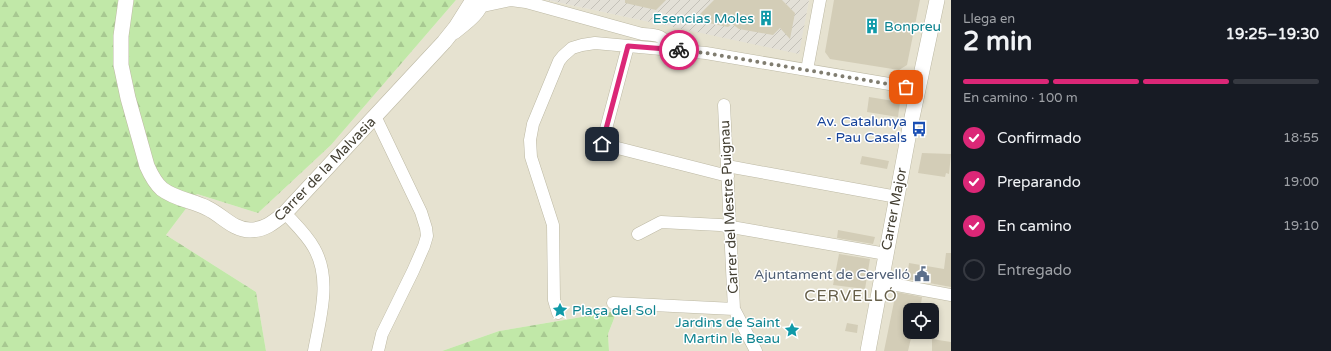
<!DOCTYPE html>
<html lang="es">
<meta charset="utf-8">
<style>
:root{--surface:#171b24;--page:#242831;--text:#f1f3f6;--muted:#9ea1a6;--line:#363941;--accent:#db2777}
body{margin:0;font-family:"Varela Round",sans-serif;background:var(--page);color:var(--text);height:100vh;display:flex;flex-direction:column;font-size:15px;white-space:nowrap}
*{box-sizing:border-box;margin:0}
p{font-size:13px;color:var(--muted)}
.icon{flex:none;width:22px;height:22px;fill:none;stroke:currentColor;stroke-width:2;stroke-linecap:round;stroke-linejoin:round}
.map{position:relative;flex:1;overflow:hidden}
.sheet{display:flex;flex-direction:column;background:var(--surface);width:380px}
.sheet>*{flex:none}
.fabs{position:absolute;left:903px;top:303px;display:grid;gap:8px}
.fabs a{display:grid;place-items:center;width:36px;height:36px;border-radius:8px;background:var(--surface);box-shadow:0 2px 6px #0003;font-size:20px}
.pin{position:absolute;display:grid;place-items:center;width:34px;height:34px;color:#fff;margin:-17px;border-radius:8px;box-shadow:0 2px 6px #0006}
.courier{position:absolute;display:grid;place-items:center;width:40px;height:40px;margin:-20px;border:3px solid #db2777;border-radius:50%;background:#fff;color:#222;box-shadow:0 1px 5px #0007}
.overview em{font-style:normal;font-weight:700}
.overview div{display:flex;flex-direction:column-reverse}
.overview{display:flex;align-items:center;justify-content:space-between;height:68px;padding:0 12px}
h1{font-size:26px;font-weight:700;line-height:30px}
.bar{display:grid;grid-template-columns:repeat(4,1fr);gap:6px 4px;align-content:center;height:48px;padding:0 12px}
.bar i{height:5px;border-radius:3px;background:var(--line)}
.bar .active{background:var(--accent)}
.bar p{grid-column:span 4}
ol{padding:0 12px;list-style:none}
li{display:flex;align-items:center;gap:12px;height:44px}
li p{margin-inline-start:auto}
li .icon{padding:4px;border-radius:50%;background:var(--accent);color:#fff;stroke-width:4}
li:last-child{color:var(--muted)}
li i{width:22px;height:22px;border:2px solid var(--line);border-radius:50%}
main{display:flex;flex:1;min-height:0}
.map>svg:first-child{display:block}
.residential{fill:#e6e2d0;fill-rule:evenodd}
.industrial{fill:url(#industrial-furrows)}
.forest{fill:url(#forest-firs)}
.building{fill:#d3cdb7}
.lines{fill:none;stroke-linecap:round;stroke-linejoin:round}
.minor-casing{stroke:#bdb9a4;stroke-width:13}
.tertiary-casing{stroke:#bdb9a4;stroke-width:16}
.minor{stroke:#fff;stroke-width:12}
.tertiary{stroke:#fff;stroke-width:15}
.done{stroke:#807d70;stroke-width:4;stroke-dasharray:0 7.2}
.route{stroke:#db2777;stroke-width:5}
.labels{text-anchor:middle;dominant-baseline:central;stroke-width:3;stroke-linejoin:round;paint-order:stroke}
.culture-label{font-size:14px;fill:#0d838f;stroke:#fff;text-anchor:end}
.transit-label{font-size:14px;fill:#164399;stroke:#fff;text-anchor:end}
.street-label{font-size:14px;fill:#433f32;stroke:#fff}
.service-label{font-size:14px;fill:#4e5e75;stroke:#fff;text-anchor:end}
.quarter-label{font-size:16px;letter-spacing:1px;fill:#665f49;stroke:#fff}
</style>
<main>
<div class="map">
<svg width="951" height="351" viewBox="0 0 951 351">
<defs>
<pattern id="industrial-furrows" width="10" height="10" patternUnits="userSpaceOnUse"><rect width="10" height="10" fill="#e3e0d7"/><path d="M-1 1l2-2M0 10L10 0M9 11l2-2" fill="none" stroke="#c4c1b9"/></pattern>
<pattern id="forest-firs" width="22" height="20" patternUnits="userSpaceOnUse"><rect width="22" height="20" fill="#c1e8a8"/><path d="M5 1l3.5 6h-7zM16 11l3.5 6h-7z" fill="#a7c891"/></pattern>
</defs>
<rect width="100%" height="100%" fill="#f2efe2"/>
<path class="residential" d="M 456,0 L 547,0 L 798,53 L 809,0 L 951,0 L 951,351 L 609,351 L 608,334 L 617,311 L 499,331 L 442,351 L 266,351 L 256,292 L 166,235 L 197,194 L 258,213 L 331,145 ZM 910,310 L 932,310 L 932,332 L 910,332 Z"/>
<path class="industrial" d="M 547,0 L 809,0 L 799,54 Z"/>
<path class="forest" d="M 0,0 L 456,0 L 331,145 L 258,213 L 197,194 L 166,235 L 256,292 L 266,351 L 0,351 Z
M 617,311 L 608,334 L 609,351 L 442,351 L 499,331 Z"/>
<path class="building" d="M 625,0 L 666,0 L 656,10 L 625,3 Z
M 714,0 L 782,0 L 795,13 L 790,39 L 780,28 L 773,35 L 739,29 L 732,24 L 728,27 L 694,20 Z
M 834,0 L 920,0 L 907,65 L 899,70 L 830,59 L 825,52 Z
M 869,97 L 900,102 L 898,117 L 867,112 Z
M 922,153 L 951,154 L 949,174 L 946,173 L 945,177 L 918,173 Z
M 862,156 L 889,161 L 887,169 L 860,164 Z
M 838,230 L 875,237 L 873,244 L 837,238 Z
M 946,253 L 951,253 L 951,287 L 907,279 L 909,263 L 944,269 Z
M 839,254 L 870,259 L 865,289 L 833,285 Z
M 896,292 L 922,297 L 920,310 L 910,310 L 910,334 L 912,334 L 908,351 L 884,351 Z
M 847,323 L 858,325 L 857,333 L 845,331 Z
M 932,339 L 951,342 L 951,351 L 932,351 Z"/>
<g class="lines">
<g class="minor-casing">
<path id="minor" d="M 483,6 L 511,0 L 526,2 L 642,34 C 659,35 663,35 672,50
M 455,33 C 466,24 481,14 484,0
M 628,46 L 602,144 L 728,176
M 807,70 L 820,0
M 724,105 L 734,309 L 756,351
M 375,116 L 421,212 L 426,228 L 427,236 L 424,246 L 413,271 L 382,334 L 378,351
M 727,166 L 897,197
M 285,213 C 295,224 307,235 314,248 C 332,279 320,318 314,351
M 638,234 L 661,222 L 720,225 L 886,254
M 881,282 L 951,295
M 613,303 L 734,309
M 558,313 L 554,300 L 553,225 L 531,157 L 530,140 L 533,124 L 559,61 L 563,56 L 572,48 L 582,45 L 595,43 L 706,53 L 919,89"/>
</g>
<g class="tertiary-casing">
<path id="tertiary" d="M 126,0 L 121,36 L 121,65 L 128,98 L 147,166 C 151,175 155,183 162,189 C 175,199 193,201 207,208 C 222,215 233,230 250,230 C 265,230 274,222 285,213 L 444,42 L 456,27 L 473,0
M 868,351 L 910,127 L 937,0"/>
</g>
<use href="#minor" class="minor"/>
<use href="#tertiary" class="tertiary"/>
</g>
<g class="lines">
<path class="done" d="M 679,50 L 706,53 L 906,87"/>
<path class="route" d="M 602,144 L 628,46 L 679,50"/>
</g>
<defs>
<g id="building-bare" transform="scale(1.2)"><path d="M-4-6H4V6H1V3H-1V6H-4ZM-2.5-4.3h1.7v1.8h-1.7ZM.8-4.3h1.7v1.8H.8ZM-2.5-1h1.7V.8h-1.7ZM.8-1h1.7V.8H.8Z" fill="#0f9aa8" stroke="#fff" stroke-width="2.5" paint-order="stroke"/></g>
<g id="bus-bare" transform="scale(1.2)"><path d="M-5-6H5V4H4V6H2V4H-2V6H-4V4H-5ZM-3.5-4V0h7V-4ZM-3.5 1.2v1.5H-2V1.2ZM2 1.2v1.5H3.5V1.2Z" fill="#1a4fb4" stroke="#fff" stroke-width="2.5" paint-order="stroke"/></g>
<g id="civic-bare" transform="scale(1.2)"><path d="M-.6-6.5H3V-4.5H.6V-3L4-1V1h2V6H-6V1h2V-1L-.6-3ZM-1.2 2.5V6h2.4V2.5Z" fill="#5c6f8a" stroke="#fff" stroke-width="2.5" paint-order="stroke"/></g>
<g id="sight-bare" transform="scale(1.2)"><path d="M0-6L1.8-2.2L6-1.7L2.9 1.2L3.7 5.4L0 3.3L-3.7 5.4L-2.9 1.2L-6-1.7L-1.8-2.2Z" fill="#0f9aa8" stroke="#fff" stroke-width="2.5" paint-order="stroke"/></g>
</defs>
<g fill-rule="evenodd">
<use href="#building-bare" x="766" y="18"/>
<use href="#building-bare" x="872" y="26"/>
<use href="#bus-bare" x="919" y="129"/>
<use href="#civic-bare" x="922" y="274"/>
<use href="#sight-bare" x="560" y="310"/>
<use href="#sight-bare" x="792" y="330"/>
</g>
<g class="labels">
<g class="culture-label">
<text x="754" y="18">Esencias Moles</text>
<text x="884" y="26" text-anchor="start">Bonpreu</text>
<text x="572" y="310" text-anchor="start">Plaça del Sol</text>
<text x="780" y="322">Jardins de Saint<tspan x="780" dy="16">Martin le Beau</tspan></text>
</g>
<g class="transit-label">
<text x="907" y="121">Av. Catalunya<tspan x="907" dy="16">- Pau Casals</tspan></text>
</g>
<g class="street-label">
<text transform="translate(325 169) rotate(-46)">Carrer de la Malvasia</text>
<text transform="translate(729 207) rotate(-93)">Carrer del Mestre Puignau</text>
<text transform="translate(894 209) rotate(-79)">Carrer Major</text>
</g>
<g class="service-label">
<text x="910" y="274">Ajuntament de Cervelló</text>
</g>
<g class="quarter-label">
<text x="851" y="296">CERVELLÓ</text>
</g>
</g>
</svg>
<div class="fabs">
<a><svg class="icon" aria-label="locate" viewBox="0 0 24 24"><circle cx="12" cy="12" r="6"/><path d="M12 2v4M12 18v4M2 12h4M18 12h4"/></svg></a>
</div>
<div class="pin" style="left:906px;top:87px;background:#ea580c"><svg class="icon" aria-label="bag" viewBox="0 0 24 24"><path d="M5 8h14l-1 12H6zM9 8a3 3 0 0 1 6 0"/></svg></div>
<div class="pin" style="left:602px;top:144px;background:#1f2937"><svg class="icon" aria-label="home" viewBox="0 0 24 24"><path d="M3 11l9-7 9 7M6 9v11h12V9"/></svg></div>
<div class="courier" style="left:679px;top:50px"><svg class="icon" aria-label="bike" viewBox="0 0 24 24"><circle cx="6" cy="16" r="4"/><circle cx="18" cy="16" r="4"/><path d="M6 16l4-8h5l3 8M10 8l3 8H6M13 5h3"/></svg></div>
</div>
<section class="sheet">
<div class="overview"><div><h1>2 min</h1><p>Llega en</p></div><em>19:25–19:30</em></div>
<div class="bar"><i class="active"></i><i class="active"></i><i class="active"></i><i></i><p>En camino · 100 m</p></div>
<ol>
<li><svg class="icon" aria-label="check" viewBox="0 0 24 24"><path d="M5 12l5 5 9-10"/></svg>Confirmado<p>18:55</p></li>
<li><svg class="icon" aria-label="check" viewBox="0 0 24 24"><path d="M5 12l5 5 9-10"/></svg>Preparando<p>19:00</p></li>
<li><svg class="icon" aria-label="check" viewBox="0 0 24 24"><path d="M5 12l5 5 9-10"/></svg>En camino<p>19:10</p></li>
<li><i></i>Entregado</li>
</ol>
</section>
</main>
